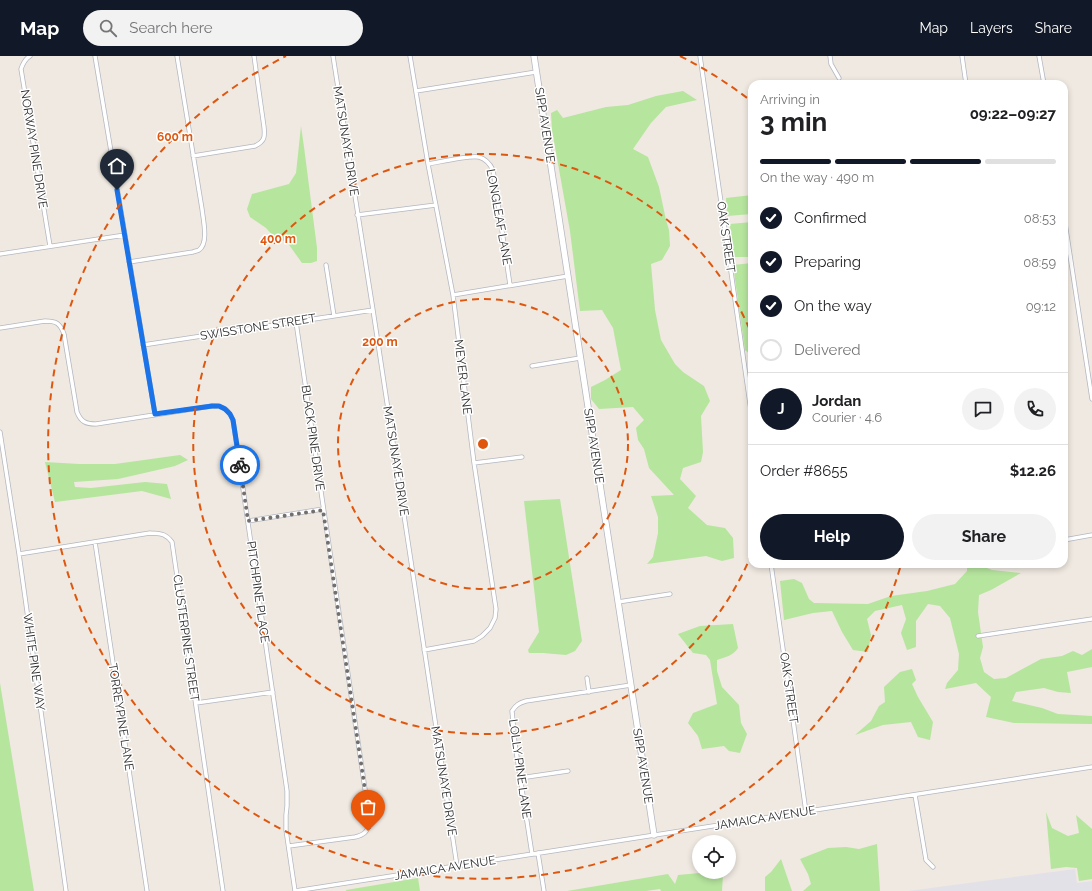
<!DOCTYPE html>
<meta charset="utf-8">
<style>
:root{--surface:#fff;--page:#f2f2f2;--text:#202124;--muted:#757577;--line:#e0e0e0;--accent:#111827}
body{margin:0;font-family:Raleway,sans-serif;background:var(--page);color:var(--text);height:100vh;display:flex;flex-direction:column;font-size:15px;white-space:nowrap}
*{box-sizing:border-box;margin:0}
p{font-size:13px;color:var(--muted)}
.icon{flex:none;width:22px;height:22px;fill:none;stroke:currentColor;stroke-width:2;stroke-linecap:round;stroke-linejoin:round}
.map{position:relative;flex:1;overflow:hidden}
.side{position:absolute;left:748px;top:24px;width:320px;height:488px;display:flex;flex-direction:column;background:var(--surface);border-radius:12px;box-shadow:0 2px 6px #0003}
.side>*{flex:none}
.controls{position:absolute;left:692px;top:779px;display:grid;gap:8px}
.controls a{display:grid;place-items:center;width:44px;height:44px;border-radius:50%;background:var(--surface);box-shadow:0 2px 6px #0003;font-size:20px}
.pin{position:absolute;display:grid;place-items:center;width:34px;height:34px;color:#fff;margin:-41px -17px;border-radius:50% 50% 50% 0;rotate:-45deg;box-shadow:0 0 4px #0007}
.pin .icon{rotate:45deg}
.courier{position:absolute;display:grid;place-items:center;width:40px;height:40px;margin:-20px;border:3px solid #1a73e8;border-radius:50%;background:#fff;color:#222;box-shadow:0 1px 5px #0007}
.headline em{font-style:normal;font-weight:700}
.headline div{display:flex;flex-direction:column-reverse}
.headline{display:flex;align-items:center;justify-content:space-between;height:68px;padding:0 12px}
h1{font-size:26px;font-weight:700;line-height:30px}
.bar{display:grid;grid-template-columns:repeat(4,1fr);gap:6px 4px;align-content:center;height:48px;padding:0 12px}
.bar i{height:5px;border-radius:3px;background:var(--line)}
.bar .current{background:var(--accent)}
.bar p{grid-column:span 4}
.line{display:flex;align-items:center;gap:10px;padding:0 12px;border-top:1px solid var(--line)}
.line div{flex:1}
.round{display:grid;place-items:center;flex:none;width:42px;height:42px;border-radius:21px;background:var(--page)}
ol{padding:0 12px;list-style:none}
li{display:flex;align-items:center;gap:12px;height:44px}
li p{margin-inline-start:auto}
li .icon{padding:4px;border-radius:50%;background:var(--accent);color:#fff;stroke-width:4}
li:last-child{color:var(--muted)}
li i{width:22px;height:22px;border:2px solid var(--line);border-radius:50%}
.primary-button{display:flex;gap:8px;margin-top:auto;padding:8px 12px}
.primary-button a{flex:1;height:46px;border-radius:24px;background:var(--accent);color:#fff;font-size:16px;font-weight:700;line-height:46px;text-align:center}
.primary-button a+a{background:var(--page);color:var(--text)}
header{display:flex;align-items:center;gap:24px;box-sizing:border-box;height:56px;padding:0 20px;background:var(--accent);color:#fff}
header strong{font-size:19px}
nav{display:flex;gap:22px;margin-inline-start:auto;font-size:14px}
.search{width:280px;height:36px;background:var(--page);display:flex;align-items:center;gap:10px;box-sizing:border-box;padding:0 14px;border-radius:22px;color:var(--muted);font-size:15px}
.map>svg:first-child{display:block}
.industrial{fill:#e3e1e8}
.green{fill:#b6e59e}
.lines{fill:none;stroke-linecap:round;stroke-linejoin:round}
.street-casing{stroke:#b4b7c1;stroke-width:5}
.secondary-casing{stroke:#b4b7c1;stroke-width:7}
.street{stroke:#fff;stroke-width:3.5}
.secondary{stroke:#fff;stroke-width:5.5}
.done{stroke:#726f6d;stroke-width:4;stroke-dasharray:0 7.2}
.route{stroke:#1a73e8;stroke-width:5}
.ring{fill:none;stroke:#df570e;stroke-width:2;stroke-dasharray:7 5}
.labels{text-anchor:middle;dominant-baseline:central;stroke-width:3;stroke-linejoin:round;paint-order:stroke}
.street-label{font-size:12px;fill:#2e2e2e;stroke:#fff}
.centre{fill:#df570e;stroke:#fff;stroke-width:2}
.ring-label{font-size:12px;text-anchor:middle;font-weight:bold;fill:#df570e;stroke:#fff;stroke-width:3;stroke-linejoin:round;paint-order:stroke}
</style>
<header>
<strong>Map</strong>
<div class="search"><svg class="icon" aria-label="search" viewBox="0 0 24 24"><circle cx="10" cy="10" r="6"/><path d="M15 15l6 6"/></svg>Search here</div>
<nav><a>Map</a><a>Layers</a><a>Share</a></nav>
</header>
<div class="map">
<svg width="1092" height="835" viewBox="0 0 1092 835">
<rect width="100%" height="100%" fill="#efe9e1"/>
<path class="industrial" d="M 1075,813 L 1077,827 L 1092,825 L 1092,835 L 908,835 Z"/>
<path class="green" d="M 683,35 L 697,44 L 666,51 L 651,67 L 633,93 L 648,101 L 659,131 L 666,164 L 669,174 L 670,190 L 662,204 L 651,208 L 655,254 L 661,284 L 675,308 L 683,316 L 704,330 L 710,345 L 701,360 L 703,396 L 701,406 L 683,412 L 680,423 L 696,440 L 688,452 L 707,469 L 725,472 L 733,482 L 734,502 L 722,505 L 706,500 L 647,508 L 653,501 L 658,477 L 658,461 L 651,440 L 674,439 L 649,412 L 644,393 L 638,384 L 636,372 L 644,364 L 633,351 L 599,353 L 591,343 L 591,331 L 605,324 L 621,314 L 613,272 L 602,254 L 580,255 L 570,175 L 552,74 L 551,57 L 557,54 L 563,62 L 606,51 L 628,49 L 656,40 Z
M 301,70 L 304,91 L 317,192 L 317,205 L 311,207 L 302,207 L 287,186 L 275,182 L 266,172 L 250,161 L 247,153 L 252,138 L 289,128 L 296,117 Z
M 752,139 L 752,158 L 727,160 L 726,142 Z
M 752,166 L 752,201 L 732,201 L 730,168 Z
M 752,207 L 752,300 L 745,294 L 733,209 Z
M 180,399 L 188,404 L 175,410 L 118,423 L 74,426 L 75,431 L 91,432 L 145,426 L 167,428 L 171,443 L 142,435 L 55,446 L 45,406 L 79,408 L 115,408 Z
M 560,443 L 582,585 L 575,595 L 566,599 L 543,597 L 529,597 L 528,594 L 539,576 L 524,445 Z
M 967,508 L 981,508 L 982,510 L 992,514 L 1021,517 L 991,534 L 979,539 L 978,556 L 983,591 L 980,602 L 984,616 L 994,623 L 1006,622 L 1041,603 L 1062,600 L 1073,595 L 1082,599 L 1092,593 L 1092,611 L 1067,616 L 1071,637 L 1058,636 L 1044,632 L 1016,636 L 1012,645 L 1042,652 L 1058,658 L 1092,660 L 1092,668 L 1014,667 L 986,661 L 991,641 L 976,627 L 945,633 L 947,627 L 958,614 L 959,598 L 950,562 L 940,550 L 928,548 L 916,565 L 916,591 L 907,594 L 901,577 L 906,563 L 902,549 L 875,555 L 867,563 L 871,579 L 868,596 L 853,594 L 842,576 L 832,555 L 813,557 L 784,564 L 780,525 L 794,523 L 802,527 L 809,543 L 814,547 L 868,548 L 891,540 L 927,535 L 955,528 L 967,515 Z
M 733,568 L 738,592 C 733,600 725,601 717,604 L 717,615 L 722,631 L 739,649 L 741,667 L 747,678 L 740,697 L 729,695 L 724,690 L 702,693 L 698,680 L 688,667 L 693,657 L 717,648 L 710,604 L 706,599 L 693,597 L 678,578 L 700,570 Z
M 912,613 L 916,624 L 912,628 L 918,641 L 933,666 L 930,684 L 918,681 L 911,666 L 883,669 L 855,679 L 871,665 L 879,650 L 885,646 L 884,631 L 900,616 Z
M 0,627 L 34,835 L 0,835 Z
M 1046,756 L 1052,772 L 1068,780 L 1079,777 L 1076,759 L 1092,773 L 1092,823 L 1079,825 L 1077,812 L 1066,811 L 1051,813 Z
M 877,788 L 880,835 L 803,835 L 811,828 L 808,818 L 800,803 L 828,792 L 846,791 L 859,793 Z
M 781,803 L 792,835 L 765,835 L 765,821 L 771,816 Z
M 710,816 L 722,816 L 723,819 L 722,835 L 661,835 L 660,833 L 646,835 L 567,835 L 668,818 L 675,828 L 678,819 Z
M 418,822 L 420,835 L 346,835 L 346,834 Z"/>
<g class="lines">
<g class="street-casing">
<path id="street" d="M 30,0 C 25,3 23,7 21,13 L 50,190
M 95,0 L 155,358
M 333,0 L 373,254 L 457,810
M 410,0 L 428,108 L 453,239 L 474,407 L 496,553 L 495,562 L 490,572 L 482,580 L 474,585 L 424,594
M 700,0 L 752,362
M 830,0 L 831,8 L 839,22
M 962,0 L 966,28
M 1039,0 L 1044,28
M 416,35 L 536,16
M 193,100 L 255,90 C 265,85 265,81 264,71 L 254,0
M 428,108 C 440,106 469,99 479,101 C 486,103 490,108 493,114 L 510,229
M 357,159 L 436,149
M 1064,160 L 1092,343
M 0,198 L 125,179
M 129,206 L 193,196 C 195,195 198,195 199,194 C 209,187 203,163 202,153 L 177,0
M 326,209 L 334,260
M 453,239 L 568,220
M 0,272 L 45,265 C 56,265 60,267 64,278 L 77,356 C 81,366 86,368 96,368 L 212,350 C 224,350 228,353 233,364 L 287,735 L 287,750 L 286,759 L 286,774 L 295,835 L 1092,711
M 143,289 L 373,254
M 532,310 L 580,302
M 0,376 L 19,498 L 66,835
M 474,407 L 522,401
M 248,465 L 323,453
M 1064,484 L 1092,479
M 95,486 L 147,835
M 19,498 L 150,477 C 161,478 165,477 172,486 L 223,835
M 771,508 L 806,756
M 618,546 L 670,538
M 978,580 L 1092,563
M 587,622 L 589,636
M 196,647 L 273,636
M 520,722 L 568,715
M 915,739 L 926,804 L 933,811
M 289,790 L 355,781 C 364,779 367,776 370,767 L 296,266
M 538,797 L 544,835
M 532,798 L 515,688 L 512,655 C 516,649 519,647 526,645 L 631,629"/>
</g>
<g class="secondary-casing">
<path id="secondary" d="M 534,0 L 654,779"/>
</g>
<use href="#street" class="street"/>
<use href="#secondary" class="secondary"/>
</g>
<g class="lines">
<path class="done" d="M 240,409 L 248,465 L 323,454 L 370,767 L 368,775"/>
<path class="route" d="M 117,134 L 155,358 L 212,350 L 219,350 L 225,353 L 230,358 L 233,364 L 240,409"/>
</g>
<g class="ring">
<circle cx="483" cy="388" r="145"/>
<path d="M752 497A290 290 0 1 1 752 279"/>
<path d="M900 512A435 435 0 1 1 286 0M680 0A435 435 0 0 1 751 45"/>
</g>
<g class="labels">
<g class="street-label">
<text transform="translate(545 69) rotate(81)">SIPP AVENUE</text>
<text transform="translate(346 85) rotate(81)">MATSUNAYE DRIVE</text>
<text transform="translate(34 93) rotate(81)">NORWAY PINE DRIVE</text>
<text transform="translate(499 161) rotate(80)">LONGLEAF LANE</text>
<text transform="translate(726 181) rotate(82)">OAK STREET</text>
<text transform="translate(258 271) rotate(-9)">SWISSTONE STREET</text>
<text transform="translate(463 321) rotate(83)">MEYER LANE</text>
<text transform="translate(313 382) rotate(82)">BLACK PINE DRIVE</text>
<text transform="translate(594 390) rotate(81)">SIPP AVENUE</text>
<text transform="translate(396 405) rotate(81)">MATSUNAYE DRIVE</text>
<text transform="translate(258 536) rotate(82)">PITCHPINE PLACE</text>
<text transform="translate(186 582) rotate(82)">CLUSTERPINE STREET</text>
<text transform="translate(34 606) rotate(82)">WHITE PINE WAY</text>
<text transform="translate(789 632) rotate(82)">OAK STREET</text>
<text transform="translate(121 661) rotate(81)">TORREYPINE LANE</text>
<text transform="translate(643 710) rotate(81)">SIPP AVENUE</text>
<text transform="translate(520 713) rotate(82)">LOLLY PINE LANE</text>
<text transform="translate(444 725) rotate(81)">MATSUNAYE DRIVE</text>
<text transform="translate(765 762) rotate(-9)">JAMAICA AVENUE</text>
<text transform="translate(445 812) rotate(-9)">JAMAICA AVENUE</text>
</g>
</g>
<circle cx="483" cy="388" r="6" class="centre"/>
<g class="ring-label">
<text x="175" y="85">600 m</text>
<text x="278" y="187">400 m</text>
<text x="380" y="290">200 m</text>
</g>
</svg>
<div class="controls">
<a><svg class="icon" aria-label="locate" viewBox="0 0 24 24"><circle cx="12" cy="12" r="6"/><path d="M12 2v4M12 18v4M2 12h4M18 12h4"/></svg></a>
</div>
<div class="pin" style="left:368px;top:775px;background:#ea580c"><svg class="icon" aria-label="bag" viewBox="0 0 24 24"><path d="M5 8h14l-1 12H6zM9 8a3 3 0 0 1 6 0"/></svg></div>
<div class="pin" style="left:117px;top:134px;background:#1f2937"><svg class="icon" aria-label="home" viewBox="0 0 24 24"><path d="M3 11l9-7 9 7M6 9v11h12V9"/></svg></div>
<div class="courier" style="left:240px;top:409px"><svg class="icon" aria-label="bike" viewBox="0 0 24 24"><circle cx="6" cy="16" r="4"/><circle cx="18" cy="16" r="4"/><path d="M6 16l4-8h5l3 8M10 8l3 8H6M13 5h3"/></svg></div>
<section class="side">
<div class="headline"><div><h1>3 min</h1><p>Arriving in</p></div><em>09:22–09:27</em></div>
<div class="bar"><i class="current"></i><i class="current"></i><i class="current"></i><i></i><p>On the way · 490 m</p></div>
<ol>
<li><svg class="icon" aria-label="check" viewBox="0 0 24 24"><path d="M5 12l5 5 9-10"/></svg>Confirmed<p>08:53</p></li>
<li><svg class="icon" aria-label="check" viewBox="0 0 24 24"><path d="M5 12l5 5 9-10"/></svg>Preparing<p>08:59</p></li>
<li><svg class="icon" aria-label="check" viewBox="0 0 24 24"><path d="M5 12l5 5 9-10"/></svg>On the way<p>09:12</p></li>
<li><i></i>Delivered</li>
</ol>
<div class="line" style="height:72px"><b class="round" style="background:var(--accent);color:#fff">J</b><div><b>Jordan</b><p>Courier · 4.6</p></div><a class="round"><svg class="icon" aria-label="chat" viewBox="0 0 24 24"><path d="M4 5h16v11H9l-5 4z"/></svg></a><a class="round"><svg class="icon" aria-label="phone" viewBox="0 0 24 24"><path d="M5 4h4l2 5-3 2q2 4 5 5l2-3 5 2v4C11 20 4 13 5 4z"/></svg></a></div>
<div class="line" style="height:52px"><div>Order #8655</div><b>$12.26</b></div>
<div class="primary-button"><a>Help</a><a>Share</a></div>
</section>
</div>
